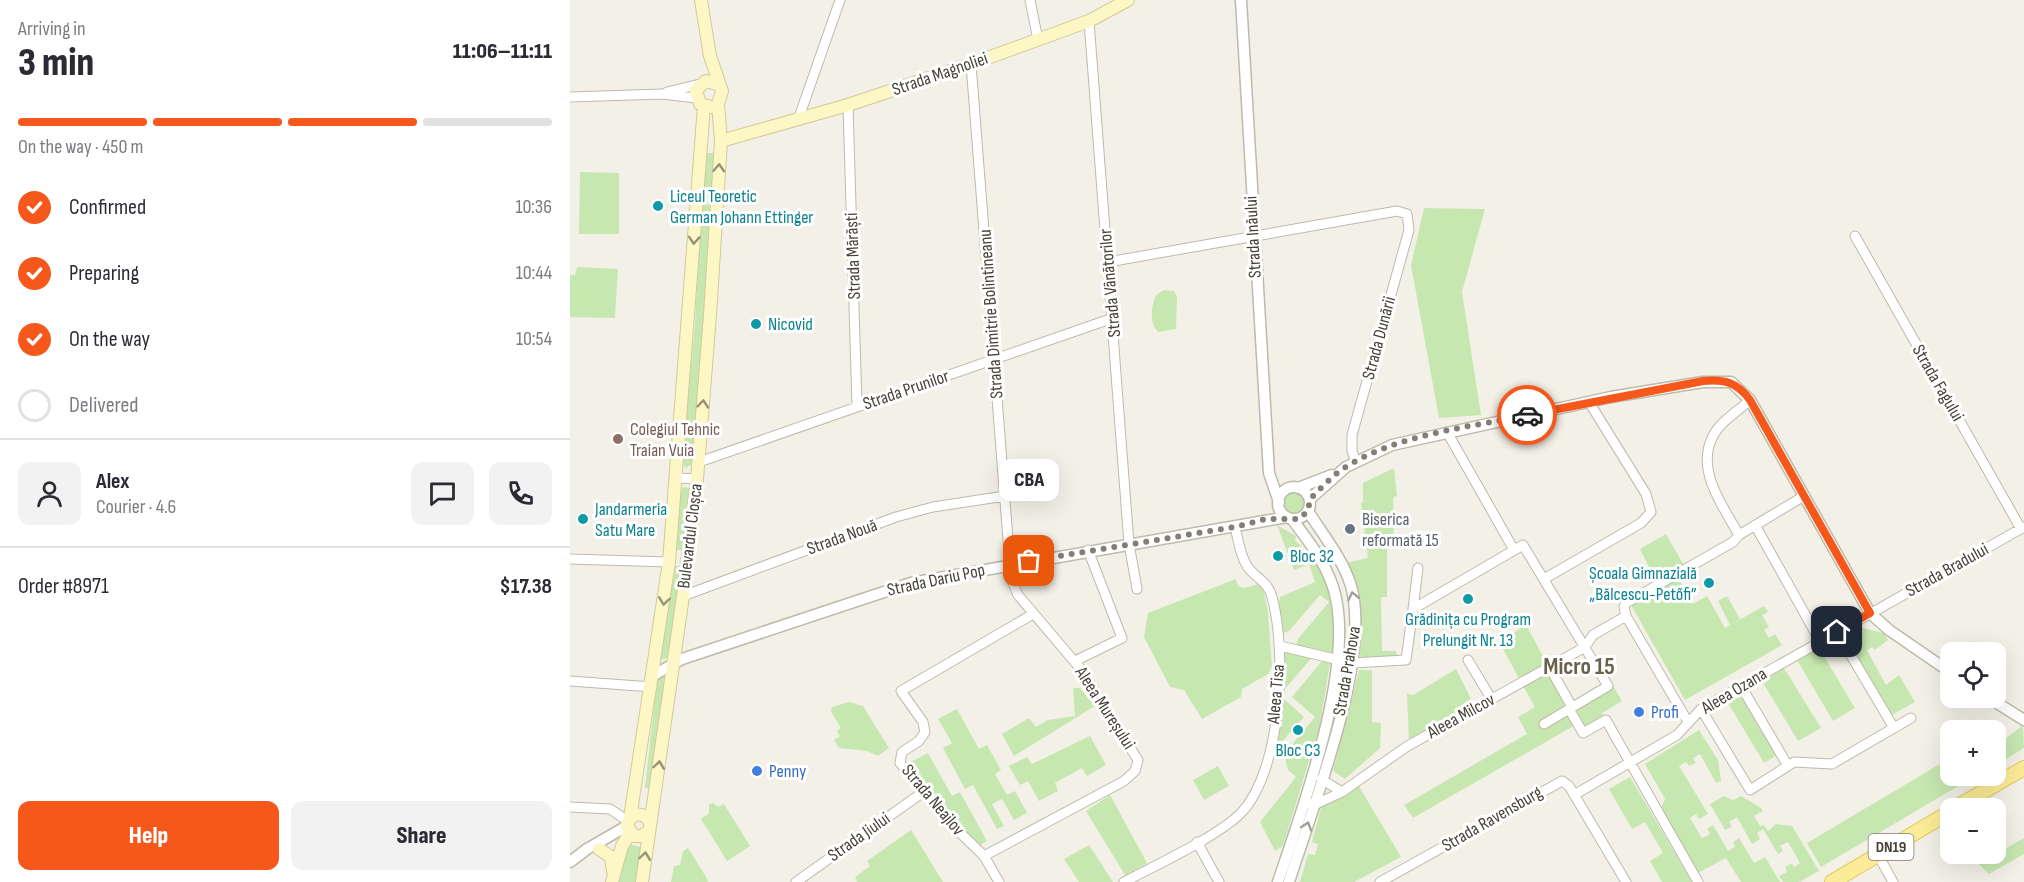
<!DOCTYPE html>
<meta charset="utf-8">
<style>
:root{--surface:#fff;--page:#f2f2f3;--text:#2b2b33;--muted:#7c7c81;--line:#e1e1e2;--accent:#f6581b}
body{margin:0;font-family:"Sofia Sans Condensed",sans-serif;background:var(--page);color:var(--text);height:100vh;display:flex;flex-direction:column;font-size:22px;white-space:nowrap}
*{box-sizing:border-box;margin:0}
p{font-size:20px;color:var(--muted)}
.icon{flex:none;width:33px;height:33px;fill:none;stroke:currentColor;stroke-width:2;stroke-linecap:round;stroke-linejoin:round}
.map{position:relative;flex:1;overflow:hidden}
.panel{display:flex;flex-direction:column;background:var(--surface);width:570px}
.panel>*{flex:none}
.tools{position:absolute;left:1370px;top:642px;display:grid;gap:12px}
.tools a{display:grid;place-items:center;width:66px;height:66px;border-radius:12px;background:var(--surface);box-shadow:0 6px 24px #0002;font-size:30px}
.pin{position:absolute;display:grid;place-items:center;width:51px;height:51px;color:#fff;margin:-26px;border-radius:12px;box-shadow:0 3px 9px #0006}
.courier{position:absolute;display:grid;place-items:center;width:60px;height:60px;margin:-30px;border:4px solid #f6581b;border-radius:50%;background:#fff;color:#222;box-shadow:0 2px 8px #0007}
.bubble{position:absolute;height:42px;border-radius:12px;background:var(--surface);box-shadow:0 6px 24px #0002;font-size:20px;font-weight:800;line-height:42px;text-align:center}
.headline em{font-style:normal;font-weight:800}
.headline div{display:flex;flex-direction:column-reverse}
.headline{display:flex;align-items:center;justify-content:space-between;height:102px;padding:0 18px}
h1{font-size:39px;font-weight:800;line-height:45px}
.bar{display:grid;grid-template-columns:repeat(4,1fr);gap:9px 6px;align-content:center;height:72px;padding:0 18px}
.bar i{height:8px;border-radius:4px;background:var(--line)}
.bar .active{background:var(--accent)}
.bar p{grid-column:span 4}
.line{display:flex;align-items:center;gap:15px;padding:0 18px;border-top:2px solid var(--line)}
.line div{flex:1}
.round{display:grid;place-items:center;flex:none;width:63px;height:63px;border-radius:12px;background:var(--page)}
ol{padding:0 18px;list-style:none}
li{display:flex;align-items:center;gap:18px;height:66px}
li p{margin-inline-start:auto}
li .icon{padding:6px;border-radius:50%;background:var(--accent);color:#fff;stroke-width:4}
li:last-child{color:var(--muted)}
li i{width:33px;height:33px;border:3px solid var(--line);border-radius:50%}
.button{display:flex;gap:12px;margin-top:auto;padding:12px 18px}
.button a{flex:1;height:69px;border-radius:12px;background:var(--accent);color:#fff;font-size:24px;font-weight:800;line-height:69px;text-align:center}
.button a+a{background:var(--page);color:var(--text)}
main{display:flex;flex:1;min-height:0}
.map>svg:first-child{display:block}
.green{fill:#c7e7b0}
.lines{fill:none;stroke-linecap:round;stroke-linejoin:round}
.minor-casing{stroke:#bebaaa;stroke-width:11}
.tertiary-casing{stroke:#bebaaa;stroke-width:13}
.secondary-casing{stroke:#d2ca98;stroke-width:14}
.primary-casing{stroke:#e1cc66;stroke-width:16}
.minor{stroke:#fff;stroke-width:9}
.tertiary{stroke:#fff;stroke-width:10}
.secondary{stroke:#fdf7c6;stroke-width:12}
.primary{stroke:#fcec97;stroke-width:14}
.oneway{stroke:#989377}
.oneway2{stroke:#a2a09a}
.done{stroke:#837f74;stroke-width:6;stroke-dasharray:0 10.8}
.route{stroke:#f6581b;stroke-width:8}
.culture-dot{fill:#0f9aa8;stroke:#fff;stroke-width:2}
.education-dot{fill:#8d6e63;stroke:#fff;stroke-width:2}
.worship-dot{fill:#6b7280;stroke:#fff;stroke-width:2}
.shop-dot{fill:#3f7fe0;stroke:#fff;stroke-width:2}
.labels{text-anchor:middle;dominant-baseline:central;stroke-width:6;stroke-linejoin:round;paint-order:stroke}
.shield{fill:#fff;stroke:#7e7b72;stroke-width:1.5}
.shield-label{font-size:16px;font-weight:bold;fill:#464236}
.street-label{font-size:18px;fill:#464236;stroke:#fff}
.culture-label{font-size:18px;fill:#0d838f;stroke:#fff;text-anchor:start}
.education-label{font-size:18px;fill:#785e54;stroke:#fff;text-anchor:start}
.worship-label{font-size:18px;fill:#5b616d;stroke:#fff;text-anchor:start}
.shop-label{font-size:18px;fill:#366cbe;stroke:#fff;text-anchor:start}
.district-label{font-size:24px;font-weight:bold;fill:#69614d;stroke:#fff}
</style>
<main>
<section class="panel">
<div class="headline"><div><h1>3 min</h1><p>Arriving in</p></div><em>11:06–11:11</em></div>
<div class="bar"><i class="active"></i><i class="active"></i><i class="active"></i><i></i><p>On the way · 450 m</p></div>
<ol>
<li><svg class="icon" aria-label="check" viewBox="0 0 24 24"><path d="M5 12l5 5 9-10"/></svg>Confirmed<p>10:36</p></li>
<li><svg class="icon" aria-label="check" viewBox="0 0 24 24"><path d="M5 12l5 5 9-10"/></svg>Preparing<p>10:44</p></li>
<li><svg class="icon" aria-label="check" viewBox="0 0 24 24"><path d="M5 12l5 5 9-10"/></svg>On the way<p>10:54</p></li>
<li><i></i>Delivered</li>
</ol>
<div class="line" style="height:108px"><a class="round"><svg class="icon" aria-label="person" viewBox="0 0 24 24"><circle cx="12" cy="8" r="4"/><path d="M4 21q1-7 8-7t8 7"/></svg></a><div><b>Alex</b><p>Courier · 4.6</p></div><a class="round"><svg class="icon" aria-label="chat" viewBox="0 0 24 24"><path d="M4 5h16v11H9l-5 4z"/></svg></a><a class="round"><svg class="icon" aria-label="phone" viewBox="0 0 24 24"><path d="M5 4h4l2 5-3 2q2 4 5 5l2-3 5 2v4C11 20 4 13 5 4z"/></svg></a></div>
<div class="line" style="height:78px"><div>Order #8971</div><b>$17.38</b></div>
<div class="button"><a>Help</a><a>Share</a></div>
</section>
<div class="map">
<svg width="1454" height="882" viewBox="0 0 1454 882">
<rect width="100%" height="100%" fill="#f3f1e7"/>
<path class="green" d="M 138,153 L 144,153 L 148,157 L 124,463 L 116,468 L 112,462 L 125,324 L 133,167 L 134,157 Z
M 10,172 L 49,173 L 49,234 L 9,234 Z
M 854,208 L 915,209 L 892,292 L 911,415 L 869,418 L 841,265 Z
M 7,267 L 48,269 L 45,318 L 0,317 L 0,275 L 5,275 Z
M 594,290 L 604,291 L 607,296 L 606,329 L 588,332 C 579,322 581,307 586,295 Z
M 824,468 L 827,496 L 823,497 L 824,547 L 817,547 L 817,597 L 811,597 L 812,651 L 826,651 L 827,661 L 793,659 L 787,652 C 793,623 795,588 776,563 L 798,558 L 791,503 L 793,502 L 793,483 Z
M 114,487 L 120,488 L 117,550 L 105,550 L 111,490 Z
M713 504a11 11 0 1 1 22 0a11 11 0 1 1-22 0Z
M 707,525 L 726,536 L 725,540 L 737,553 L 744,550 L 765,591 L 768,652 L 748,656 L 760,663 L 750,725 L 713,846 L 705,851 L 690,822 L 726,777 L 718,770 L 714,754 L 745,717 L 722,697 L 752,661 L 744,655 L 714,690 L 713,651 L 725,651 L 728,639 L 759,602 L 750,595 L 719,631 L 711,634 L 708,609 L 710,597 L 745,582 L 739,564 L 724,570 Z
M 1096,534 L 1116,569 L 1088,585 L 1070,549 Z
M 103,566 L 115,566 L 104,656 L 87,661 Z
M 1108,578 L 1123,604 L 1137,596 L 1155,628 L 1194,606 L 1198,612 L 1192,615 L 1199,627 L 1194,630 L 1199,638 L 1205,634 L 1212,645 L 1115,700 L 1061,605 Z
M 666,579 L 668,586 L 674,588 L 692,583 L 698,612 L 702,666 L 698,674 L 672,689 L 671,697 L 632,719 L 614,690 L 600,687 L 574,637 L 578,613 Z
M 1157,596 L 1170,619 L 1160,625 L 1148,601 Z
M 956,625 L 1001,707 L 1042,684 L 1052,701 L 1032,713 L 1036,720 L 1013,733 L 1007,724 L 843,818 L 834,805 L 957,734 L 948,717 L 965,707 L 929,642 Z
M 1293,628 L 1314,633 L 1318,640 L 1305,650 L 1302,647 L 1297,650 L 1316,685 L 1329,675 L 1345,702 L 1322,715 L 1274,634 Z
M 1249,648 L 1285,708 L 1263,721 L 1227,660 Z
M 1214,668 L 1251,728 L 1228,741 L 1192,681 Z
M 886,669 L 905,707 L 839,743 L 837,694 L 843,695 Z
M 789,670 L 802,670 L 802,722 L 811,723 L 810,748 L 775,779 L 763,771 Z
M 101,671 L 84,788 L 75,788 L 87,678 Z
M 503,688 L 510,688 L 525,706 L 444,756 L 432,734 L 459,718 L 466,727 L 478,720 L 505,716 Z
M 1175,693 L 1211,753 L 1194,763 L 1158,703 Z
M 713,698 L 734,717 L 711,743 L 705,737 L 712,711 Z
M 279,702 L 293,706 L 319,748 L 308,756 L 297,751 L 269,748 L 264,740 L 270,736 L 267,731 L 271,728 L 261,712 L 262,707 Z
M 387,709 L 409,749 L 417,745 L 431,770 L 425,774 L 437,795 L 445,791 L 457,813 L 444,820 L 432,799 L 422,804 L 434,826 L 427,829 L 403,785 L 395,789 L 373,748 L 382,743 L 368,719 Z
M 1453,725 L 1454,748 L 1425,766 L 1425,733 L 1431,742 Z
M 1129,730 L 1148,760 L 1151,781 L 1146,783 L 1130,754 L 1123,758 L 1126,763 L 1119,766 L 1116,762 L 1109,766 L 1138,814 L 1129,819 L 1126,814 L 1120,818 L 1132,838 L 1140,834 L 1137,829 L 1143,825 L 1158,851 L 1165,847 L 1163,842 L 1169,838 L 1184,863 L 1195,857 L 1210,882 L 1171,882 L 1156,858 L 1124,875 L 1089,812 L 1095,799 L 1075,764 Z
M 520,736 L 536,765 L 517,776 L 512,768 L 485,783 L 488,791 L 469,801 L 458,781 L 450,785 L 439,766 L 457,757 L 462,764 Z
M 358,753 L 382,796 L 390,792 L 417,841 L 407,847 L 363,799 L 337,764 Z
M 1375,761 L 1380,776 L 1384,776 L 1390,785 L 1251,867 L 1237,843 Z
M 648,766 L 659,786 L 634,800 L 623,780 Z
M 1060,777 L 1122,882 L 1092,882 L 1080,861 L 1093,853 L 1075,822 L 1062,829 L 1039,789 Z
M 787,783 L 831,857 L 784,882 L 730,882 L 738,854 L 745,855 L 748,844 L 742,842 L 752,804 Z
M 540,795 L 577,863 L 555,875 L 516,811 Z
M 1154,796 L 1163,800 L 1171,796 L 1191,808 L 1193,811 L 1184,816 L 1190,826 L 1194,825 L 1198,831 L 1206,824 L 1222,826 L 1249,871 L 1229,882 L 1213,882 L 1209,876 L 1217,872 L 1215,867 L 1222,863 L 1224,867 L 1230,863 L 1218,842 L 1210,846 L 1213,851 L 1208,854 L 1193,829 L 1187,833 L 1190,839 L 1182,844 L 1167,817 L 1159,822 L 1162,827 L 1155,830 L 1140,804 Z
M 143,803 L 148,807 L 154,804 L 180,846 L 157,861 L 131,819 L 139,813 L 139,804 Z
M 341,830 L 373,882 L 287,882 L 285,877 L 300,866 L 297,861 Z
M 1454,838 L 1454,854 L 1419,874 L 1409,864 Z
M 54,844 L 73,847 L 67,882 L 48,882 Z
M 519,845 L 543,882 L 509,882 L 494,859 Z
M 118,848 L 136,877 L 138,882 L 101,882 L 104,866 L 110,865 L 113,851 Z"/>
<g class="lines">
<g class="minor-casing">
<path id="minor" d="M 460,0 L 468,40
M 519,21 L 559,544 L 567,589
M 401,64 L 441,578 L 448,595 L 509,667 L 568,760 L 565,771 L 554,781 L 414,856
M 97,92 L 130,84
M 0,97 L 92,94 L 126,98
M 278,105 L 287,407
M 228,120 L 270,0
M 1285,236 L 1451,529
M 538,262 L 827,211 L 837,214 L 839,230 L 782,435 L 782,451 L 786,462
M 877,432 L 944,550
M 129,462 L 543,318
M 108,478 L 127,479
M 1185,525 L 1250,641
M 1169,535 C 1153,506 1125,470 1143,436 C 1150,422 1168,411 1180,400
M 0,559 L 99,562
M 974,579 L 1071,523 L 1081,512 L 1076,494 L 1019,402
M 113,596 L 326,517 L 363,507 L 435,496
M 843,609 L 848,568
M 1056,616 L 1118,722
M 1267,632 L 1324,728
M 710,646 L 782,663 L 836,660 L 843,609 L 953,545 L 1038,686 L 974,724
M 898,660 L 922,700
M 505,661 L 552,638 L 518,550
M 980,668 L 1002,707
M 0,681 L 82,687
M 1171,686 L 1218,766
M 999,709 L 1013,733 L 1036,720 L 1128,882
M 1131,709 L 1180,790 L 1224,762 L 1262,764 L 1341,718
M 751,779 L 772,792
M 1004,795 L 1107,735 L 1131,709 L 1454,527
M 740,804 L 744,805 L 772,792 L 836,747 L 1015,647 L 1023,635 L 1056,616 L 1054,607 L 1056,603 L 1163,542 L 1169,535 L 1234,496
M 0,807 L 40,809 L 58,821
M 627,842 L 649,882
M 1308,855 L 1323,882
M 226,882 L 352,793
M 429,882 L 414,856 L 375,818 L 330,763 L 332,752 L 349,741 L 355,732 L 353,722 L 331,691 L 463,614
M 554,882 C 586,865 649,836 672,812 C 712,768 717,652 702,597 C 698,581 685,578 677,566 C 670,555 668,539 665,527
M 810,882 L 992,781 L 999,786 L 1056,882"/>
</g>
<g class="tertiary-casing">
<path id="tertiary" d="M 671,0 L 699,473 L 709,502
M708 503a16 16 0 1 1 32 0a16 16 0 1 1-32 0Z
M 728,488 L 762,475
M 740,499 L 776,467 L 822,445 L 1041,397 L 1133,382 L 1161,382 L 1180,400 L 1300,613 L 1319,630 L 1380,672
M 84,675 L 112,659 L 341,583 L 717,517
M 1419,698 L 1454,720
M 0,862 L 17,849 L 57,826
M 708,882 C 733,807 784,670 765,594 C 758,565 739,542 722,519
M 719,882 C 742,808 802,659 781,586 C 773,559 753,535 738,511"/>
</g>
<g class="secondary-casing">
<path id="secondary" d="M 141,107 L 130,104 L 126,90 L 136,81 L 147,84
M 151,141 L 278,105 L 401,64 L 519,21 L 558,0
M 60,818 L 99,562 L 134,106
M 79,831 L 72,836 L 64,836 L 57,826 L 60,818 L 67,814 L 75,816 L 80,822
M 29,849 L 41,857 L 43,871
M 42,882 L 52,846 L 60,833
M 72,882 L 113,596 L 127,479 L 140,315 L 151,141 L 148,104 L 152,91 L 140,56 L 131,0"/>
</g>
<g class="primary-casing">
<path id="primary" d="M 1385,808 L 1454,768
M 1262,882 L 1380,812"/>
</g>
<use href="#minor" class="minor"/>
<use href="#tertiary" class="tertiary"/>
<use href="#secondary" class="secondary"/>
<use href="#primary" class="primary"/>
</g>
<defs><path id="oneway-chevron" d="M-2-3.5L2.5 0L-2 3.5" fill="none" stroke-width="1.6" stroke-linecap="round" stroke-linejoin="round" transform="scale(1.5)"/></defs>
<g class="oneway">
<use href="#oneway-chevron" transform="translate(149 168) rotate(-87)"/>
<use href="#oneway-chevron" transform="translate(124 240) rotate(94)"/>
<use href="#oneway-chevron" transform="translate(133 404) rotate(-85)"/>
<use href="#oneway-chevron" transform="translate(94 601) rotate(98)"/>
<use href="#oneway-chevron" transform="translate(89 765) rotate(-82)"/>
<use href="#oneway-chevron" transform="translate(75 856) rotate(-82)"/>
</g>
<g class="oneway2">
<use href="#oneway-chevron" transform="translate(783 596) rotate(-103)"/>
<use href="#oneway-chevron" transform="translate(737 826) rotate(-72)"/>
</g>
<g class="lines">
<path class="done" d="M 459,561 L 665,527 L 696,519 L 729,519 L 738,511 L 740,499 C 751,488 762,476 774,468 C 828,434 896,428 957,415"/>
<path class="route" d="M 957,415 L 1133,381 C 1154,379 1167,382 1180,400 L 1300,613 L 1267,632"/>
</g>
<g class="culture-dot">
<circle cx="88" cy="206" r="6"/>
<circle cx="186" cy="324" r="6"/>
<circle cx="13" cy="519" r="6"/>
<circle cx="708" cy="556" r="6"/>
<circle cx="1139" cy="583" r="6"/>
<circle cx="898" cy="599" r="6"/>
<circle cx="728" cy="730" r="6"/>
</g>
<circle class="education-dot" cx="48" cy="439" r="6"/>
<circle class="worship-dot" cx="780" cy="529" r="6"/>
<g class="shop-dot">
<circle cx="1069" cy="712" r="6"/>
<circle cx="187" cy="771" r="6"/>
</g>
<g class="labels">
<rect class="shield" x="1298.5" y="834" width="45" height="26" rx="4.5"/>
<g class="shield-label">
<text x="1321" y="847">DN19</text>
</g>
<g class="street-label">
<text transform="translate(370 74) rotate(-19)">Strada Magnoliei</text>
<text transform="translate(683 237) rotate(-93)">Strada Inăului</text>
<text transform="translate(283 256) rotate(-92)">Strada Mărăști</text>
<text transform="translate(540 283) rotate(-95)">Strada Vânătorilor</text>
<text transform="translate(421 314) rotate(-94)">Strada Dimitrie Bolintineanu</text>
<text transform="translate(809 338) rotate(-75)">Strada Dunării</text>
<text transform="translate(1368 383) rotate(60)">Strada Fagului</text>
<text transform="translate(336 390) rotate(-19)">Strada Prunilor</text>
<text transform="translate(120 536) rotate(-83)">Bulevardul Cloșca</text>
<text transform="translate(272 537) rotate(-20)">Strada Nouă</text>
<text transform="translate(1377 570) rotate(-29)">Strada Bradului</text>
<text transform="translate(366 580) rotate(-12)">Strada Dariu Pop</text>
<text transform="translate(777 671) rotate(-80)">Strada Prahova</text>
<text transform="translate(1164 691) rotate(-31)">Aleea Ozana</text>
<text transform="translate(706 694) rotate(-85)">Aleea Tisa</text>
<text transform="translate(535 708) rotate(57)">Aleea Mureșului</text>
<text transform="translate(891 716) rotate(-29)">Aleea Milcov</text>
<text transform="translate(363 800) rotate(50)">Strada Neajlov</text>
<text transform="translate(922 819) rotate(-30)">Strada Ravensburg</text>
<text transform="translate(289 837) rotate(-35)">Strada Jiului</text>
</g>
<g class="culture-label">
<text x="100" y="196">Liceul Teoretic<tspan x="100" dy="21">German Johann Ettinger</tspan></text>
<text x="198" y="324">Nicovid</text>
<text x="25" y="509">Jandarmeria<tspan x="25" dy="21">Satu Mare</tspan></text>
<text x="720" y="556">Bloc 32</text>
<text x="1127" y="573" text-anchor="end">Școala Gimnazială<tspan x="1127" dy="21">„Bălcescu-Petőfi”</tspan></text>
<text x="898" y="619" text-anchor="middle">Grădinița cu Program<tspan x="898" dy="21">Prelungit Nr. 13</tspan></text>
<text x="728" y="750" text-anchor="middle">Bloc C3</text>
</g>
<g class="education-label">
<text x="60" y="429">Colegiul Tehnic<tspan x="60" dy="21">Traian Vuia</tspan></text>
</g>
<g class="worship-label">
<text x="792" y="519">Biserica<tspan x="792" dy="21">reformată 15</tspan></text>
</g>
<g class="shop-label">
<text x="1081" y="712">Profi</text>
<text x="199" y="771">Penny</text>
</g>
<g class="district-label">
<text x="1009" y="666">Micro 15</text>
</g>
</g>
</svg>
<div class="tools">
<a><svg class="icon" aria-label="locate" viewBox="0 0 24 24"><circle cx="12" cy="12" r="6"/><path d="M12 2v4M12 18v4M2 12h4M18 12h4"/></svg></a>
<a>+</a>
<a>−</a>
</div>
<div class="pin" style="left:459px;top:561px;background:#ea580c"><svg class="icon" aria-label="bag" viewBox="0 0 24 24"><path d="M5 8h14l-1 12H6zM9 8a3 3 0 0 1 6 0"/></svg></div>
<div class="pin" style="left:1267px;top:632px;background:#1f2937"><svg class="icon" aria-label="home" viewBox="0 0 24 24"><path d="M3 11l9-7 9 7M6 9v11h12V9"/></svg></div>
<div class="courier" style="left:957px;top:415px"><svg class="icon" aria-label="car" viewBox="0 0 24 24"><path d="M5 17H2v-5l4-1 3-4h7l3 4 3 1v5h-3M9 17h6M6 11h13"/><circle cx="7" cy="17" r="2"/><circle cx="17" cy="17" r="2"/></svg></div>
<div class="bubble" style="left:429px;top:459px;width:60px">CBA</div>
</div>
</main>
